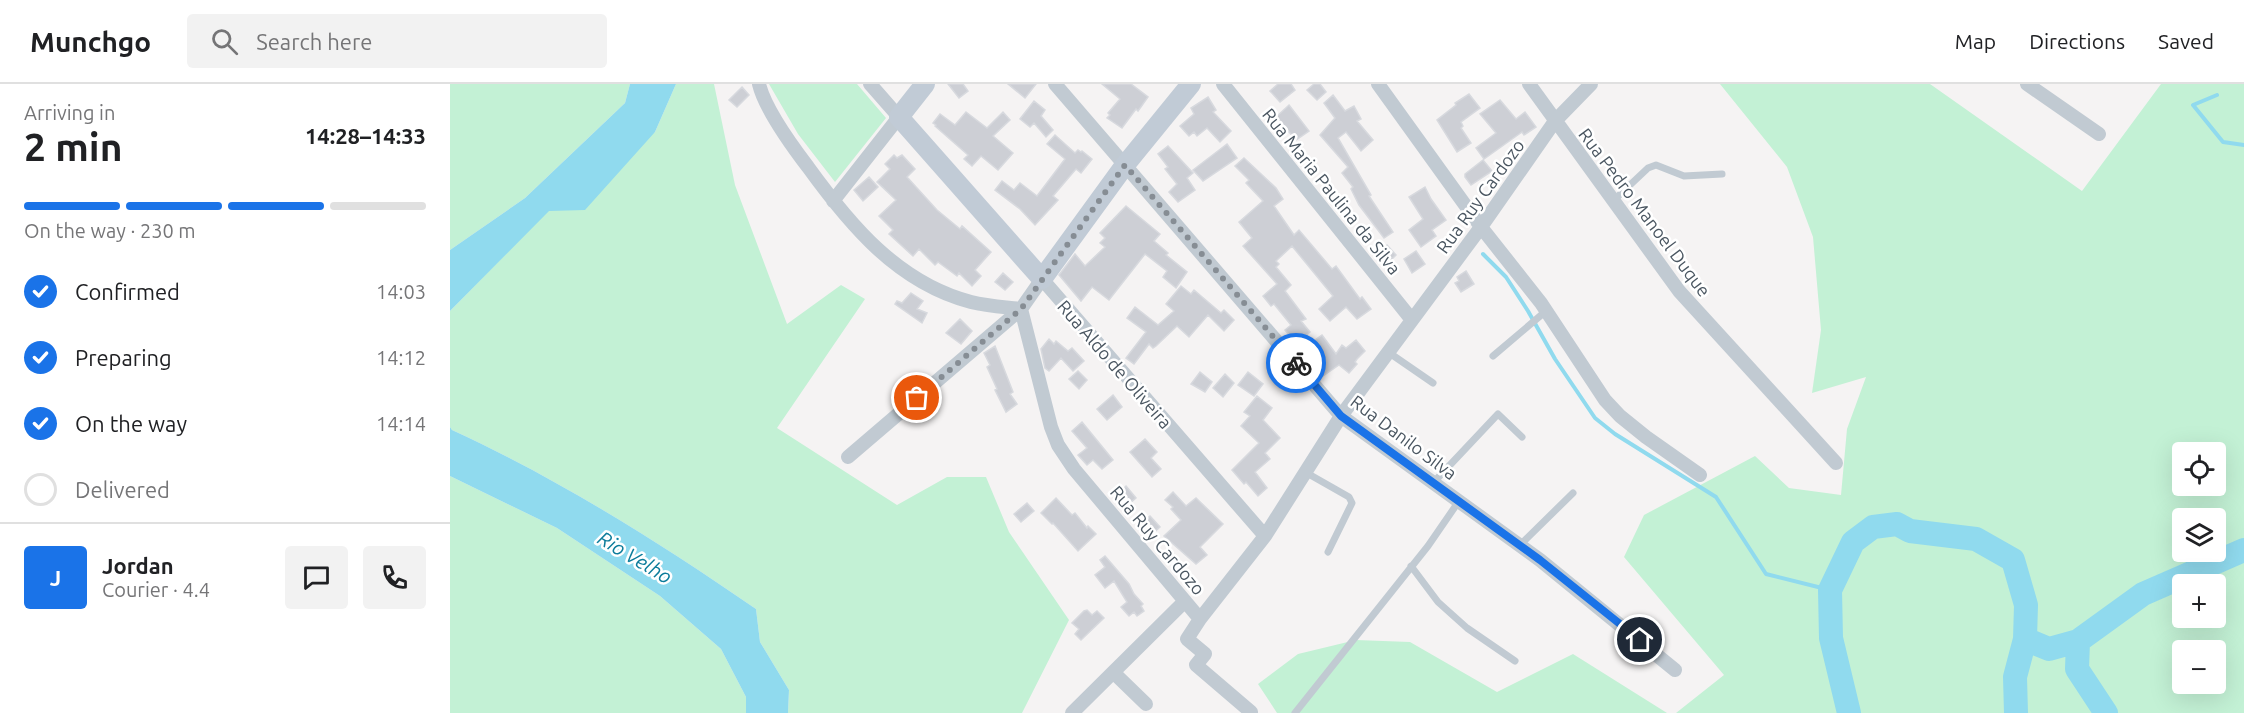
<!DOCTYPE html>
<meta charset="utf-8">
<style>
:root{--surface:#fff;--page:#f2f2f2;--text:#202124;--muted:#757577;--line:#e0e0e0;--accent:#1a73e8}
body{margin:0;font-family:Ubuntu,sans-serif;background:var(--page);color:var(--text);height:100vh;display:flex;flex-direction:column;font-size:22px;white-space:nowrap}
*{box-sizing:border-box;margin:0}
p{font-size:20px;color:var(--muted)}
.icon{flex:none;width:33px;height:33px;fill:none;stroke:currentColor;stroke-width:2;stroke-linecap:round;stroke-linejoin:round}
.map{position:relative;flex:1;overflow:hidden}
.sheet{display:flex;flex-direction:column;background:var(--surface);width:450px}
.sheet>*{flex:none}
.fabs{position:absolute;left:1722px;top:358px;display:grid;gap:12px}
.fabs a{display:grid;place-items:center;width:54px;height:54px;border-radius:6px;background:var(--surface);box-shadow:0 6px 24px #0002;font-size:30px}
.pin{position:absolute;display:grid;place-items:center;width:51px;height:51px;color:#fff;margin:-26px;border:3px solid #fff;border-radius:50%;box-shadow:0 2px 6px #0007}
.courier{position:absolute;display:grid;place-items:center;width:60px;height:60px;margin:-30px;border:4px solid #1a73e8;border-radius:50%;background:#fff;color:#222;box-shadow:0 2px 8px #0007}
.summary em{font-style:normal;font-weight:700}
.summary div{display:flex;flex-direction:column-reverse}
.summary{display:flex;align-items:center;justify-content:space-between;height:102px;padding:0 24px}
h1{font-size:39px;font-weight:700;line-height:45px}
.bar{display:grid;grid-template-columns:repeat(4,1fr);gap:9px 6px;align-content:center;height:72px;padding:0 24px}
.bar i{height:8px;border-radius:4px;background:var(--line)}
.bar .current{background:var(--accent)}
.bar p{grid-column:span 4}
.line{display:flex;align-items:center;gap:15px;padding:0 24px;border-top:2px solid var(--line)}
.line div{flex:1}
.round{display:grid;place-items:center;flex:none;width:63px;height:63px;border-radius:6px;background:var(--page)}
ol{padding:0 24px;list-style:none}
li{display:flex;align-items:center;gap:18px;height:66px}
li p{margin-inline-start:auto}
li .icon{padding:6px;border-radius:50%;background:var(--accent);color:#fff;stroke-width:4}
li:last-child{color:var(--muted)}
li i{width:33px;height:33px;border:3px solid var(--line);border-radius:50%}
header{display:flex;align-items:center;gap:36px;box-sizing:border-box;height:84px;padding:0 30px;background:var(--surface);border-bottom:2px solid var(--line)}
header strong{font-size:28px}
nav{display:flex;gap:33px;margin-inline-start:auto;font-size:21px}
.search{width:420px;height:54px;background:var(--page);display:flex;align-items:center;gap:15px;box-sizing:border-box;padding:0 21px;border-radius:6px;color:var(--muted);font-size:22px}
main{display:flex;flex:1;min-height:0}
.map>svg:first-child{display:block}
.green{fill:#c3f1d5;fill-rule:evenodd}
.water{fill:#90daee}
.lines{fill:none;stroke-linecap:round;stroke-linejoin:round}
.stream{stroke:#90daee;stroke-width:4}
.river{stroke:#90daee;stroke-width:24}
.building{fill:#cdcfd5;stroke:#d7d9de;stroke-width:1.5}
.lane{stroke:#c1cad2;stroke-width:7}
.street{stroke:#c1cad2;stroke-width:14}
.secondary{stroke:#c1cbd6;stroke-width:20}
.done{stroke:#868d94;stroke-width:6;stroke-dasharray:0 10.8}
.route{stroke:#1a73e8;stroke-width:8}
.labels{text-anchor:middle;dominant-baseline:central;stroke-width:5;stroke-linejoin:round;paint-order:stroke}
.street-label{font-size:18px;fill:#4a5661;stroke:#fff}
.water-label{font-size:20px;font-style:italic;fill:#0c7c9b;stroke:#fff}
</style>
<header>
<strong>Munchgo</strong>
<div class="search"><svg class="icon" aria-label="search" viewBox="0 0 24 24"><circle cx="10" cy="10" r="6"/><path d="M15 15l6 6"/></svg>Search here</div>
<nav><a>Map</a><a>Directions</a><a>Saved</a></nav>
</header>
<main>
<section class="sheet">
<div class="summary"><div><h1>2 min</h1><p>Arriving in</p></div><em>14:28–14:33</em></div>
<div class="bar"><i class="current"></i><i class="current"></i><i class="current"></i><i></i><p>On the way · 230 m</p></div>
<ol>
<li><svg class="icon" aria-label="check" viewBox="0 0 24 24"><path d="M5 12l5 5 9-10"/></svg>Confirmed<p>14:03</p></li>
<li><svg class="icon" aria-label="check" viewBox="0 0 24 24"><path d="M5 12l5 5 9-10"/></svg>Preparing<p>14:12</p></li>
<li><svg class="icon" aria-label="check" viewBox="0 0 24 24"><path d="M5 12l5 5 9-10"/></svg>On the way<p>14:14</p></li>
<li><i></i>Delivered</li>
</ol>
<div class="line" style="height:108px"><b class="round" style="background:var(--accent);color:#fff">J</b><div><b>Jordan</b><p>Courier · 4.4</p></div><a class="round"><svg class="icon" aria-label="chat" viewBox="0 0 24 24"><path d="M4 5h16v11H9l-5 4z"/></svg></a><a class="round"><svg class="icon" aria-label="phone" viewBox="0 0 24 24"><path d="M5 4h4l2 5-3 2q2 4 5 5l2-3 5 2v4C11 20 4 13 5 4z"/></svg></a></div>
</section>
<div class="map">
<svg width="1794" height="629" viewBox="0 0 1794 629">
<rect width="100%" height="100%" fill="#f5f3f3"/>
<path class="green" d="M 0,0 L 180,0 L 175,19 L 75,114 L 0,166 Z
M 226,0 L 264,0 L 285,101 L 337,240 L 391,201 L 415,215 L 327,344 L 447,421 L 497,393 L 536,393 L 559,448 L 619,536 L 572,629 L 338,629 L 339,606 L 310,558 L 306,525 C 210,459 109,395 2,346 L 0,343 L 0,227 L 99,126 L 205,48 Z
M 319,0 L 407,0 L 436,34 L 385,98 L 348,50 Z
M 1270,0 L 1480,0 L 1632,107 L 1711,0 L 1794,0 L 1794,629 L 1226,629 L 1274,591 L 1174,473 L 1194,431 L 1305,372 L 1339,404 L 1391,411 L 1397,345 L 1416,293 L 1362,309 L 1371,246 L 1363,153 L 1337,83 ZM 1732,369 L 1766,369 L 1766,402 L 1732,402 ZM 1732,435 L 1766,435 L 1766,468 L 1732,468 ZM 1732,501 L 1766,501 L 1766,534 L 1732,534 ZM 1732,567 L 1766,567 L 1766,600 L 1732,600 Z
M 0,392 L 107,444 L 210,512 L 271,565 L 296,613 L 296,629 L 0,629 Z
M 906,556 L 960,558 L 1047,608 L 1123,570 L 1217,629 L 827,629 L 808,600 L 848,570 Z"/>
<path class="water" d="M 180,0 L 226,0 L 205,48 L 135,126 L 99,127 L 0,227 L 0,166 L 75,114 L 175,19 Z
M 0,343 L 2,346 C 109,395 210,459 306,525 L 310,558 L 339,606 L 338,629 L 296,629 L 296,613 L 271,565 L 210,512 L 107,444 L 0,392 Z"/>
<g class="lines">
<path class="stream" d="M 1767,11 L 1743,21 L 1773,58 L 1794,61
M 1033,170 L 1056,193 L 1078,227 L 1105,275 L 1145,334 L 1165,350 L 1266,413 L 1316,490 L 1380,506"/>
<path class="river" d="M 1575,555 L 1599,565 L 1628,557 L 1693,510 L 1794,466
M 1628,557 L 1627,585 L 1656,629
M 1399,629 L 1381,554 L 1380,506 L 1403,458 L 1423,443 L 1447,440 L 1460,447 L 1526,455 L 1563,476 L 1576,521 L 1575,555 L 1565,593 L 1566,629"/>
</g>
<path class="building" d="M 498,0 L 513,0 L 518,7 L 509,14 Z
M 558,0 L 586,0 L 575,14 Z
M 652,0 L 681,0 L 698,13 L 688,27 L 686,25 L 672,44 L 657,34 L 660,31 L 658,29 L 670,15 Z
M 828,0 L 841,0 L 845,6 L 830,18 L 820,7 Z
M 864,0 L 870,0 L 876,8 L 867,16 L 857,6 Z
M 292,3 L 299,11 L 287,23 L 279,16 Z
M 1019,10 L 1030,24 L 1011,38 L 1013,42 L 1011,44 L 1021,59 L 1007,68 L 987,36 L 1006,21 L 1005,19 Z
M 883,11 L 895,27 L 904,22 L 911,35 L 907,37 L 923,56 L 911,67 L 896,48 L 888,54 L 921,111 L 919,112 L 943,148 L 934,154 L 909,121 L 901,105 L 903,103 L 892,89 L 898,83 L 870,51 L 885,34 L 874,19 Z
M 758,13 L 766,26 L 763,28 L 781,47 L 770,58 L 757,44 L 747,52 L 744,48 L 739,52 L 730,42 L 744,30 L 741,24 Z
M 1050,16 L 1066,35 L 1075,28 L 1086,43 L 1074,51 L 1072,48 L 1034,75 L 1026,64 L 1046,49 L 1030,30 Z
M 584,17 L 595,26 L 591,32 L 603,46 L 596,53 L 584,39 L 580,43 L 570,35 Z
M 839,21 L 859,47 L 846,56 L 826,33 Z
M 516,28 L 537,44 L 553,28 L 560,36 L 543,52 L 563,69 L 548,86 L 531,72 L 522,82 L 514,75 L 518,71 L 485,42 L 486,41 L 483,39 L 490,30 L 505,41 Z
M 605,51 L 625,69 L 628,66 L 631,68 L 632,67 L 642,75 L 631,89 L 626,85 L 603,112 L 608,116 L 585,141 L 570,125 L 545,106 L 552,97 L 564,106 L 570,99 L 587,112 L 615,75 L 597,60 Z
M 777,60 L 787,74 L 753,97 L 743,86 Z
M 718,62 L 743,89 L 737,94 L 745,106 L 728,118 L 719,108 L 727,100 L 715,85 L 718,83 L 708,70 Z
M 444,71 L 447,74 L 452,71 L 465,85 L 457,93 L 487,126 L 510,145 L 512,142 L 541,168 L 525,186 L 531,192 L 522,202 L 509,189 L 507,192 L 488,178 L 485,181 L 469,165 L 463,172 L 439,150 L 443,146 L 429,132 L 446,116 L 427,98 L 440,85 L 435,80 Z
M 794,74 L 826,104 L 833,115 L 824,122 L 844,151 L 849,146 L 882,185 L 886,182 L 910,215 L 912,213 L 921,225 L 907,235 L 896,223 L 880,237 L 869,225 L 883,212 L 842,162 L 826,177 L 829,180 L 826,183 L 841,201 L 835,207 L 856,235 L 851,237 L 860,248 L 847,260 L 835,246 L 841,241 L 824,220 L 821,222 L 813,212 L 827,200 L 793,162 L 802,154 L 789,138 L 813,117 L 796,99 L 799,96 L 785,82 Z
M 1033,76 L 1042,87 L 1021,101 L 1015,93 L 1015,90 Z
M 419,93 L 428,103 L 413,117 L 404,106 Z
M 975,103 L 981,115 L 996,136 L 982,146 L 986,152 L 971,163 L 959,146 L 973,135 L 959,113 Z
M 676,122 L 710,150 L 704,157 L 718,169 L 716,171 L 737,188 L 726,204 L 713,193 L 717,187 L 695,170 L 659,216 L 642,203 L 631,217 L 609,191 L 625,170 L 635,182 L 655,163 L 650,159 L 655,154 L 650,149 Z
M 937,161 L 946,171 L 938,179 L 929,169 Z
M 966,167 L 975,180 L 962,189 L 954,175 Z
M 1016,187 L 1024,200 L 1011,208 L 1005,199 L 1009,197 L 1007,193 Z
M 553,189 L 563,198 L 555,206 L 545,198 Z
M 731,202 L 741,210 L 744,206 L 771,229 L 774,226 L 784,236 L 774,247 L 758,231 L 739,253 L 727,242 L 706,262 L 703,264 L 699,260 L 684,280 L 676,274 L 696,248 L 677,234 L 685,223 L 708,241 L 724,227 L 716,220 Z
M 461,209 L 473,217 L 467,225 L 477,229 L 472,239 L 445,220 L 447,217 L 452,219 Z
M 510,235 L 522,247 L 511,260 L 496,249 Z
M 872,251 L 886,270 L 892,261 L 896,264 L 906,256 L 915,267 L 907,275 L 905,278 L 907,280 L 899,289 L 889,281 L 870,294 L 864,287 L 875,277 L 861,259 Z
M 599,255 L 604,260 L 606,257 L 618,267 L 622,264 L 634,277 L 623,287 L 611,274 L 599,287 L 595,284 L 591,265 Z
M 545,262 L 563,308 L 560,310 L 567,320 L 556,328 L 545,306 L 547,305 L 537,283 L 540,281 L 534,269 Z
M 628,287 L 637,296 L 629,305 L 619,295 Z
M 750,288 L 762,298 L 755,308 L 741,300 Z
M 798,288 L 813,300 L 804,312 L 788,301 Z
M 775,290 L 784,299 L 773,313 L 763,304 Z
M 663,311 L 672,323 L 657,336 L 647,325 Z
M 807,312 L 822,324 L 813,336 L 830,354 L 815,369 L 820,375 L 805,388 L 817,404 L 808,412 L 796,398 L 794,400 L 782,386 L 809,359 L 791,342 L 800,332 L 794,328 Z
M 632,338 L 663,376 L 652,385 L 643,376 L 637,381 L 628,371 L 637,364 L 622,347 Z
M 695,355 L 707,368 L 701,374 L 711,385 L 702,393 L 680,368 Z
M 676,402 L 686,414 L 678,421 L 669,409 Z
M 723,408 L 736,422 L 746,414 L 773,440 L 750,463 L 757,471 L 746,480 L 714,452 L 731,436 L 721,425 L 723,423 L 715,416 Z
M 606,414 L 622,431 L 625,429 L 637,444 L 638,442 L 646,450 L 628,467 L 603,439 L 602,440 L 591,429 Z
M 577,419 L 584,427 L 571,438 L 564,430 Z
M 700,432 L 710,443 L 697,455 L 687,443 Z
M 655,472 L 679,500 L 684,510 L 693,520 L 691,522 L 694,527 L 687,532 L 684,528 L 679,532 L 671,523 L 677,518 L 664,497 L 655,504 L 645,491 L 655,483 L 650,476 Z
M 637,526 L 642,531 L 647,527 L 654,534 L 631,556 L 625,550 L 629,545 L 622,539 L 634,527 Z"/>
<g class="lines">
<path class="lane" d="M 1163,117 L 1198,84 L 1206,81 L 1234,92 L 1272,90
M 938,268 L 983,299
M 1043,272 L 1096,227
M 855,388 L 899,413 L 902,419 L 878,468
M 983,399 L 1048,330 L 1072,353
M 1070,461 L 1123,409
M 961,482 L 988,518 L 1017,544 L 1065,577
M 845,629 L 978,462 L 1009,417"/>
<path class="street" d="M 309,0 C 315,25 342,62 358,83 C 400,141 448,199 521,218 C 537,222 554,223 571,225 L 601,343 L 608,361 L 624,385 L 750,535 L 815,452 L 891,332 L 1031,143 L 1105,37 L 1141,0
M 605,0 L 891,332 L 1090,476 L 1225,586
M 773,0 L 962,236
M 928,0 L 1031,143 L 1091,219 L 1155,316 L 1170,332 L 1196,353 L 1250,391
M 1079,0 L 1229,207 L 1386,379
M 1577,0 L 1649,50
M 383,117 L 449,33 L 420,0
M 398,373 L 571,225 L 592,195 L 815,452
M 750,535 L 737,555 L 755,570 L 746,581 L 801,628
M 664,589 L 696,620
M 622,629 L 735,517"/>
<path class="secondary" d="M 475,0 L 449,33 L 592,195 L 675,81 L 741,0"/>
</g>
<g class="lines">
<path class="done" d="M 467,314 L 571,225 L 675,81 L 846,279"/>
<path class="route" d="M 846,279 L 891,332 L 1090,476 L 1190,556"/>
</g>
<g class="labels">
<g class="street-label">
<text transform="translate(882 107) rotate(51)">Rua Maria Paulina da Silva</text>
<text transform="translate(1030 112) rotate(-54)">Rua Ruy Cardozo</text>
<text transform="translate(1195 128) rotate(53)">Rua Pedro Manoel Duque</text>
<text transform="translate(665 280) rotate(49)">Rua Aldo de Oliveira</text>
<text transform="translate(954 353) rotate(37)">Rua Danilo Silva</text>
<text transform="translate(708 456) rotate(50)">Rua Ruy Cardozo</text>
</g>
<g class="water-label">
<text transform="translate(185 473) rotate(31)">Rio Velho</text>
</g>
</g>
</svg>
<div class="fabs">
<a><svg class="icon" aria-label="locate" viewBox="0 0 24 24"><circle cx="12" cy="12" r="6"/><path d="M12 2v4M12 18v4M2 12h4M18 12h4"/></svg></a>
<a><svg class="icon" aria-label="layers" viewBox="0 0 24 24"><path d="M12 4l9 5-9 5-9-5zM3 14l9 5 9-5"/></svg></a>
<a>+</a>
<a>−</a>
</div>
<div class="pin" style="left:467px;top:314px;background:#ea580c"><svg class="icon" aria-label="bag" viewBox="0 0 24 24"><path d="M5 8h14l-1 12H6zM9 8a3 3 0 0 1 6 0"/></svg></div>
<div class="pin" style="left:1190px;top:556px;background:#1f2937"><svg class="icon" aria-label="home" viewBox="0 0 24 24"><path d="M3 11l9-7 9 7M6 9v11h12V9"/></svg></div>
<div class="courier" style="left:846px;top:279px"><svg class="icon" aria-label="bike" viewBox="0 0 24 24"><circle cx="6" cy="16" r="4"/><circle cx="18" cy="16" r="4"/><path d="M6 16l4-8h5l3 8M10 8l3 8H6M13 5h3"/></svg></div>
</div>
</main>
